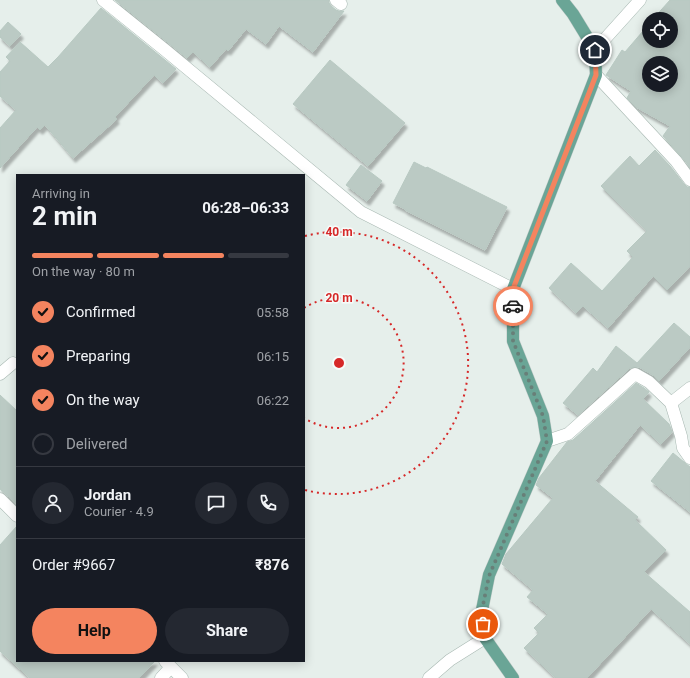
<!DOCTYPE html>
<meta charset="utf-8">
<style>
:root{--surface:#171b24;--page:#242831;--text:#f1f3f6;--muted:#9ea1a6;--line:#363941;--accent:#f4845f}
body{margin:0;font-family:Roboto,sans-serif;background:var(--page);color:var(--text);height:100vh;display:flex;flex-direction:column;font-size:15px;white-space:nowrap}
*{box-sizing:border-box;margin:0}
p{font-size:13px;color:var(--muted)}
.icon{flex:none;width:22px;height:22px;fill:none;stroke:currentColor;stroke-width:2;stroke-linecap:round;stroke-linejoin:round}
.map{position:relative;flex:1;overflow:hidden}
.panel{position:absolute;left:16px;top:174px;width:289px;height:488px;display:flex;flex-direction:column;background:var(--surface);border-radius:0px;box-shadow:0 2px 10px #0003}
.panel>*{flex:none}
.controls{position:absolute;left:642px;top:12px;display:grid;gap:8px}
.controls a{display:grid;place-items:center;width:36px;height:36px;border-radius:50%;background:var(--surface);box-shadow:0 2px 10px #0003;font-size:20px}
.pin{position:absolute;display:grid;place-items:center;width:34px;height:34px;color:#fff;margin:-17px;border:2px solid #fff;border-radius:50%;box-shadow:0 1px 4px #0007}
.courier{position:absolute;display:grid;place-items:center;width:40px;height:40px;margin:-20px;border:3px solid #f4845f;border-radius:50%;background:#fff;color:#222;box-shadow:0 1px 5px #0007}
.head em{font-style:normal;font-weight:700}
.head div{display:flex;flex-direction:column-reverse}
.head{display:flex;align-items:center;justify-content:space-between;height:68px;padding:0 16px}
h1{font-size:26px;font-weight:700;line-height:30px}
.bar{display:grid;grid-template-columns:repeat(4,1fr);gap:6px 4px;align-content:center;height:48px;padding:0 16px}
.bar i{height:5px;border-radius:3px;background:var(--line)}
.bar .current{background:var(--accent)}
.bar p{grid-column:span 4}
.line{display:flex;align-items:center;gap:10px;padding:0 16px;border-top:1px solid var(--line)}
.line div{flex:1}
.round{display:grid;place-items:center;flex:none;width:42px;height:42px;border-radius:21px;background:var(--page)}
ol{padding:0 16px;list-style:none}
li{display:flex;align-items:center;gap:12px;height:44px}
li p{margin-inline-start:auto}
li .icon{padding:4px;border-radius:50%;background:var(--accent);color:#111;stroke-width:4}
li:last-child{color:var(--muted)}
li i{width:22px;height:22px;border:2px solid var(--line);border-radius:50%}
.cta{display:flex;gap:8px;margin-top:auto;padding:8px 16px}
.cta a{flex:1;height:46px;border-radius:24px;background:var(--accent);color:#111;font-size:16px;font-weight:700;line-height:46px;text-align:center}
.cta a+a{background:var(--page);color:var(--text)}
.map>svg:first-child{display:block}
.building{fill:#bbcac4;stroke:#b8c9c2;fill-rule:evenodd;filter:url(#shadow)}
.lines{fill:none;stroke-linecap:round;stroke-linejoin:round}
.minor-casing{stroke:#a8b8b2;stroke-width:13}
.major-casing{stroke:#c2cac8;stroke-width:13}
.minor{stroke:#fff;stroke-width:12}
.major{stroke:#6aa596;stroke-width:12}
.done{stroke:#687f78;stroke-width:4;stroke-dasharray:0 7.2}
.route{stroke:#f4845f;stroke-width:5}
.ring{fill:none;stroke:#d62828;stroke-width:2;stroke-dasharray:2 4}
.centre{fill:#d62828;stroke:#f7fbf9;stroke-width:2}
.ring-label{font-size:12px;text-anchor:middle;font-weight:bold;fill:#d62828;stroke:#f7fbf9;stroke-width:3;stroke-linejoin:round;paint-order:stroke}
</style>
<div class="map">
<svg width="690" height="678" viewBox="0 0 690 678">
<defs>
<filter id="shadow"><feDropShadow dx="2.5" dy="4.5" stdDeviation="1" flood-color="#0004"/></filter>
</defs>
<rect width="100%" height="100%" fill="#e6efeb"/>
<path class="building" d="M 115,0 L 329,0 L 329,3 L 331,6 L 336,10 L 339,11 L 344,11 L 313,52 L 279,26 L 266,44 L 246,29 L 228,51 L 226,49 L 210,67 L 193,52 L 187,58 Z
M 670,0 L 690,0 L 690,167 L 681,156 L 663,136 L 670,126 L 636,107 L 627,98 L 631,91 L 606,75 L 622,50 L 625,52 L 649,24 L 649,41 L 671,41 L 671,19 L 653,19 ZM 649,63 L 671,63 L 671,85 L 649,85 Z
M 101,8 L 176,69 L 163,83 L 154,75 L 115,117 L 117,119 L 73,158 L 45,125 L 40,130 L 37,127 L 0,168 L 0,128 L 16,110 L 0,96 L 0,72 L 10,61 L 6,57 L 20,42 L 48,67 L 58,57 Z
M 8,22 L 21,34 L 10,46 L 0,37 L 0,31 Z
M 330,60 L 405,123 L 368,166 L 293,104 Z
M 655,150 L 670,166 L 684,184 L 687,187 L 690,187 L 690,266 L 667,290 L 653,276 L 608,328 L 583,306 L 576,313 L 549,288 L 571,263 L 602,291 L 633,257 L 627,251 L 647,231 L 601,186 L 630,156 L 639,166 Z
M 414,162 L 426,168 L 427,167 L 507,207 L 485,250 L 405,210 L 405,209 L 393,203 Z
M 361,165 L 382,181 L 367,201 L 346,185 Z
M 674,323 L 690,337 L 690,347 L 659,381 L 653,375 L 639,367 L 634,367 L 630,368 L 578,415 L 563,403 L 593,368 L 597,372 L 616,346 L 637,363 Z
M 636,383 L 644,388 L 649,392 L 643,399 L 669,424 L 672,432 L 661,444 L 640,425 L 595,481 L 638,517 L 635,520 L 666,550 L 644,572 L 690,612 L 690,644 L 651,609 L 587,678 L 556,678 L 524,648 L 539,633 L 534,628 L 548,614 L 527,597 L 533,590 L 502,564 L 506,554 L 553,498 L 536,485 L 539,478 L 567,442 L 573,440 Z
M 0,395 L 17,411 L 17,504 L 0,489 Z
M 673,453 L 690,467 L 690,512 L 651,481 Z
M 17,526 L 17,661 L 155,661 L 139,678 L 30,678 L 0,651 L 0,545 Z"/>
<g class="lines">
<g class="minor-casing">
<path id="minor" d="M 103,0 L 165,50 L 361,212 L 513,289
M 336,0 L 341,4
M 595,50 L 640,0
M 596,75 L 676,161 L 690,180
M 0,374 L 13,363
M 671,403 L 681,436 L 683,448 L 690,458
M 547,441 L 568,434 L 635,374 L 649,382 L 671,403 L 690,388
M 0,499 L 17,516
M 165,661 L 182,678
M 161,678 L 171,667
M 429,678 L 450,660 L 485,638"/>
</g>
<g class="major-casing">
<path id="major" d="M 513,678 L 485,638 L 482,610 L 489,575 L 547,441 L 543,416 L 513,341 L 513,289 L 596,75 L 595,50 L 573,14 L 562,0"/>
</g>
<use href="#minor" class="minor"/>
<use href="#major" class="major"/>
</g>
<g class="lines">
<path class="done" d="M 483,624 L 482,610 L 489,576 L 547,441 L 543,416 L 513,341 L 513,306"/>
<path class="route" d="M 513,306 L 513,289 L 596,75 L 595,50"/>
</g>
<g class="ring">
<path d="M304 308A65 65 0 1 1 304 418"/>
<path d="M305 236A131 131 0 1 1 305 490"/>
</g>
<circle cx="339" cy="363" r="6" class="centre"/>
<g class="ring-label">
<text x="339" y="236">40 m</text>
<text x="339" y="302">20 m</text>
</g>
</svg>
<div class="controls">
<a><svg class="icon" aria-label="locate" viewBox="0 0 24 24"><circle cx="12" cy="12" r="6"/><path d="M12 2v4M12 18v4M2 12h4M18 12h4"/></svg></a>
<a><svg class="icon" aria-label="layers" viewBox="0 0 24 24"><path d="M12 4l9 5-9 5-9-5zM3 14l9 5 9-5"/></svg></a>
</div>
<div class="pin" style="left:483px;top:624px;background:#ea580c"><svg class="icon" aria-label="bag" viewBox="0 0 24 24"><path d="M5 8h14l-1 12H6zM9 8a3 3 0 0 1 6 0"/></svg></div>
<div class="pin" style="left:595px;top:50px;background:#1f2937"><svg class="icon" aria-label="home" viewBox="0 0 24 24"><path d="M3 11l9-7 9 7M6 9v11h12V9"/></svg></div>
<div class="courier" style="left:513px;top:306px"><svg class="icon" aria-label="car" viewBox="0 0 24 24"><path d="M5 17H2v-5l4-1 3-4h7l3 4 3 1v5h-3M9 17h6M6 11h13"/><circle cx="7" cy="17" r="2"/><circle cx="17" cy="17" r="2"/></svg></div>
<section class="panel">
<div class="head"><div><h1>2 min</h1><p>Arriving in</p></div><em>06:28–06:33</em></div>
<div class="bar"><i class="current"></i><i class="current"></i><i class="current"></i><i></i><p>On the way · 80 m</p></div>
<ol>
<li><svg class="icon" aria-label="check" viewBox="0 0 24 24"><path d="M5 12l5 5 9-10"/></svg>Confirmed<p>05:58</p></li>
<li><svg class="icon" aria-label="check" viewBox="0 0 24 24"><path d="M5 12l5 5 9-10"/></svg>Preparing<p>06:15</p></li>
<li><svg class="icon" aria-label="check" viewBox="0 0 24 24"><path d="M5 12l5 5 9-10"/></svg>On the way<p>06:22</p></li>
<li><i></i>Delivered</li>
</ol>
<div class="line" style="height:72px"><a class="round"><svg class="icon" aria-label="person" viewBox="0 0 24 24"><circle cx="12" cy="8" r="4"/><path d="M4 21q1-7 8-7t8 7"/></svg></a><div><b>Jordan</b><p>Courier · 4.9</p></div><a class="round"><svg class="icon" aria-label="chat" viewBox="0 0 24 24"><path d="M4 5h16v11H9l-5 4z"/></svg></a><a class="round"><svg class="icon" aria-label="phone" viewBox="0 0 24 24"><path d="M5 4h4l2 5-3 2q2 4 5 5l2-3 5 2v4C11 20 4 13 5 4z"/></svg></a></div>
<div class="line" style="height:52px"><div>Order #9667</div><b>₹876</b></div>
<div class="cta"><a>Help</a><a>Share</a></div>
</section>
</div>
